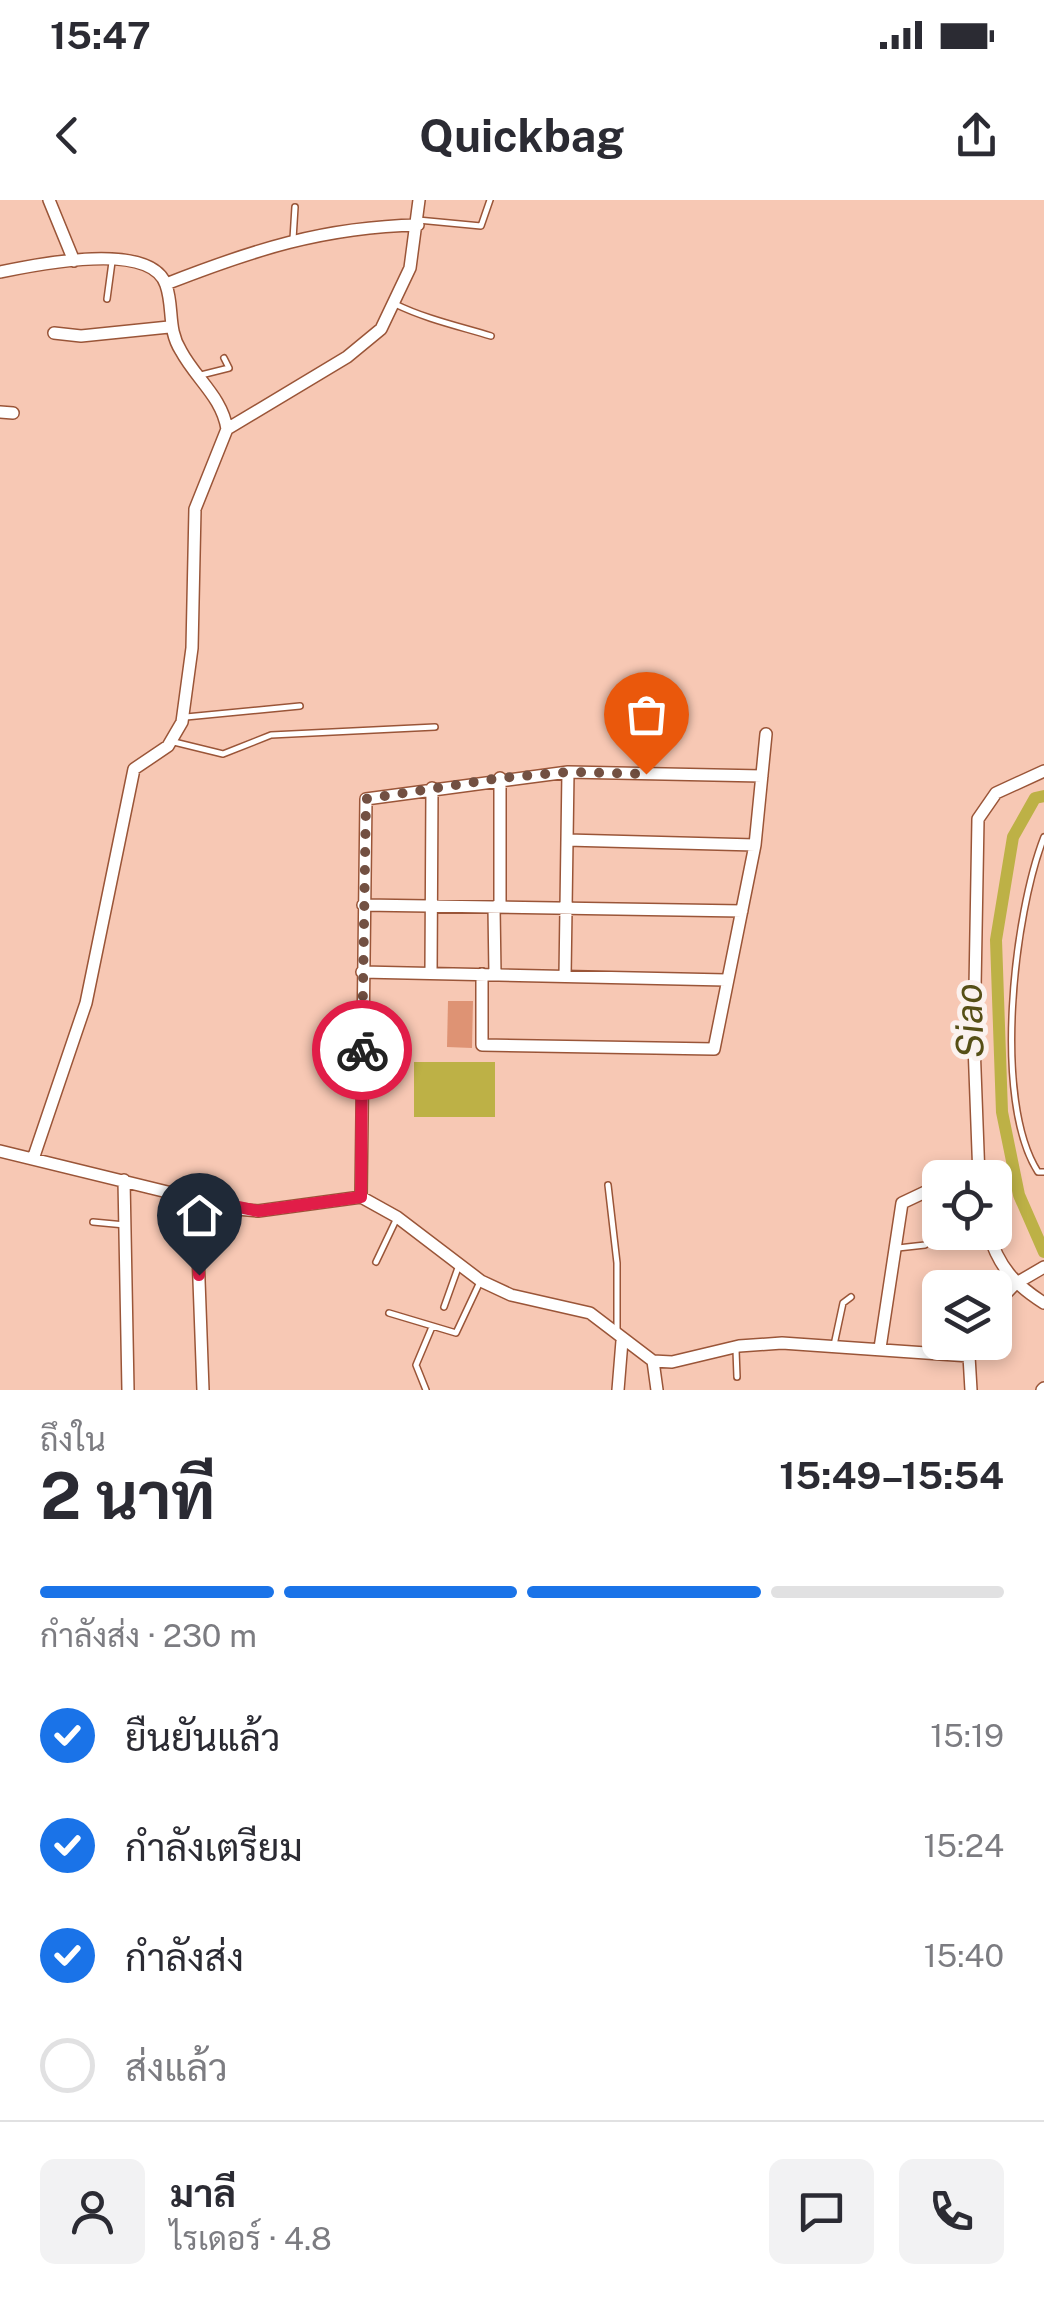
<!DOCTYPE html>
<html lang="th">
<meta charset="utf-8">
<style>
:root{--surface:#fff;--page:#f2f2f3;--text:#2b2b33;--muted:#7c7c81;--line:#e1e1e2;--accent:#1a73e8}
body{margin:0;font-family:"Public Sans",Sarabun,sans-serif;background:var(--page);color:var(--text);height:100vh;display:flex;flex-direction:column;font-size:38px;white-space:nowrap}
*{box-sizing:border-box;margin:0}
p{font-size:32px;color:var(--muted)}
.icon{flex:none;width:55px;height:55px;fill:none;stroke:currentColor;stroke-width:2;stroke-linecap:round;stroke-linejoin:round}
.map{position:relative;height:1190px;overflow:hidden}
.details{display:flex;flex-direction:column;background:var(--surface);flex:1}
.details>*{flex:none}
.tools{position:absolute;left:922px;top:960px;display:grid;gap:20px}
.tools a{display:grid;place-items:center;width:90px;height:90px;border-radius:15px;background:var(--surface);box-shadow:0 5px 15px #0003;font-size:50px}
.pin{position:absolute;display:grid;place-items:center;width:85px;height:85px;color:#fff;margin:-102px -42px;border-radius:50% 50% 50% 0;rotate:-45deg;box-shadow:0 0 10px #0007}
.pin .icon{rotate:45deg}
.courier{position:absolute;display:grid;place-items:center;width:100px;height:100px;margin:-50px;border:8px solid #e11d48;border-radius:50%;background:#fff;color:#222;box-shadow:0 2px 12px #0007}
.summary em{font-style:normal;font-weight:700}
.summary div{display:flex;flex-direction:column-reverse}
.summary{display:flex;align-items:center;justify-content:space-between;height:170px;padding:0 40px}
h1{font-size:65px;font-weight:700;line-height:75px}
.bar{display:grid;grid-template-columns:repeat(4,1fr);gap:15px 10px;align-content:center;height:120px;padding:0 40px}
.bar i{height:12px;border-radius:8px;background:var(--line)}
.bar .on{background:var(--accent)}
.bar p{grid-column:span 4}
.line{display:flex;align-items:center;gap:25px;padding:0 40px;border-top:2px solid var(--line)}
.line div{flex:1}
.round{display:grid;place-items:center;flex:none;width:105px;height:105px;border-radius:15px;background:var(--page)}
ol{padding:0 40px;list-style:none}
li{display:flex;align-items:center;gap:30px;height:110px}
li p{margin-inline-start:auto}
li .icon{padding:10px;border-radius:50%;background:var(--accent);color:#fff;stroke-width:4}
li:last-child{color:var(--muted)}
li i{width:55px;height:55px;border:5px solid var(--line);border-radius:50%}
.status{display:flex;justify-content:space-between;align-items:center;height:70px;padding:0 50px;background:var(--surface);direction:ltr}
.status svg{height:28px;fill:currentColor}
header{display:flex;justify-content:space-between;align-items:center;height:130px;padding:0 40px;background:var(--surface);font-size:45px;font-weight:700}
.map>svg:first-child{display:block}
.green{fill:#de9374}
.water{fill:#bdb146}
.lines{fill:none;stroke-linecap:round;stroke-linejoin:round}
.canal{stroke:#bdb146;stroke-width:12}
.lane-casing{stroke:#9a5538;stroke-width:8}
.street-casing{stroke:#9a5538;stroke-width:14}
.lane{stroke:#fff;stroke-width:5}
.street{stroke:#fff;stroke-width:11}
.done{stroke:#725042;stroke-width:10;stroke-dasharray:0 18}
.route{stroke:#e11d48;stroke-width:12}
.labels{text-anchor:middle;dominant-baseline:central;stroke-width:10;stroke-linejoin:round;paint-order:stroke}
.water-label{font-size:38px;font-style:italic;fill:#564f16;stroke:#fbf2ef}
</style>
<div class="status"><b>15:47</b><svg viewBox="0 0 49 12"><path d="M0 12V9h3v3zM5 12V6h3v6zM10 12V3h3v9zM15 12V0h3v12zM26 1h20v11H26zM47 4h2v5h-2z"/></svg></div>
<header><svg class="icon" aria-label="back" viewBox="0 0 24 24"><path d="M15 5l-7 7 7 7"/></svg>Quickbag<svg class="icon" aria-label="share" viewBox="0 0 24 24"><path d="M12 15V3M7 8l5-5 5 5M5 13v7h14v-7"/></svg></header>
<div class="map">
<svg width="1044" height="1190" viewBox="0 0 1044 1190">
<rect width="100%" height="100%" fill="#f7c8b4"/>
<path class="green" d="M 448,801 L 473,801 L 472,848 L 447,847 Z"/>
<path class="water" d="M 414,862 L 495,862 L 495,917 L 414,917 Z"/>
<g class="lines">
<path class="canal" d="M 1044,596 L 1035,598 L 1013,637 L 996,740 L 1002,912 L 1019,995 L 1044,1052"/>
<g class="lane-casing">
<path id="lane" d="M 418,20 L 481,26 L 490,0
M 293,39 L 295,7
M 107,99 L 112,62
M 395,104 C 426,119 458,126 491,136
M 201,175 L 229,168 L 224,158
M 186,517 L 300,506
M 174,542 L 223,554 L 271,535 L 435,527
M 1044,637 C 1014,714 992,900 1038,972 L 1044,972
M 608,985 L 617,1063 L 617,1131
M 93,1022 L 125,1025
M 898,1048 L 925,1045
M 376,1062 L 396,1020
M 444,1107 L 459,1065
M 389,1113 L 456,1133 L 479,1084
M 834,1145 L 843,1103 L 851,1097
M 736,1150 L 737,1177
M 426,1190 L 416,1165 L 432,1127"/>
</g>
<g class="street-casing">
<path id="street" d="M 49,0 L 74,61
M 0,72 C 34,65 151,40 166,85 C 174,108 167,129 181,151 C 196,179 222,197 227,229
M 166,84 C 253,50 323,27 418,25
M 54,133 L 81,136 L 169,127
M 0,212 L 13,213
M 567,640 L 755,645
M 363,705 L 742,711
M 500,706 L 500,578
M 494,707 L 495,775
M 362,772 L 726,780
M 431,773 L 432,588
M 482,774 L 482,845 L 714,849 L 755,645 L 766,534
M 565,776 L 568,572
M 0,951 L 237,1009 L 258,1011 L 361,997 L 397,1017 L 481,1081 L 511,1095 L 590,1113 L 653,1161 L 672,1162 L 739,1146 L 782,1143 L 969,1156
M 33,959 L 86,803 L 134,569 L 168,546 L 182,522 L 192,448 L 195,309 L 227,229 L 347,157 L 381,129 L 410,68 L 419,0
M 979,978 L 974,844 L 978,619 L 996,593 L 1044,571
M 124,980 L 128,1190
M 361,997 L 366,599 L 568,572 L 762,576
M 196,998 L 203,1190
M 988,1032 C 999,1067 1014,1084 1044,1103
M 995,1105 L 1015,1084 L 1044,1067
M 880,1148 L 902,1003 L 940,985
M 653,1161 L 657,1190
M 618,1190 L 622,1141
M 971,1190 L 969,1156 L 974,1142
M 1042,1190 L 1044,1188"/>
</g>
<use href="#lane" class="lane"/>
<use href="#street" class="street"/>
</g>
<g class="lines">
<path class="done" d="M 362,850 L 366,599 L 500,578 L 568,572 L 646,574"/>
<path class="route" d="M 199,1075 L 196,998 L 258,1011 L 361,997 L 362,850"/>
</g>
<g class="labels">
<g class="water-label">
<text transform="translate(969 821) rotate(-92)">Siao</text>
</g>
</g>
</svg>
<div class="tools">
<a><svg class="icon" aria-label="locate" viewBox="0 0 24 24"><circle cx="12" cy="12" r="6"/><path d="M12 2v4M12 18v4M2 12h4M18 12h4"/></svg></a>
<a><svg class="icon" aria-label="layers" viewBox="0 0 24 24"><path d="M12 4l9 5-9 5-9-5zM3 14l9 5 9-5"/></svg></a>
</div>
<div class="pin" style="left:646px;top:574px;background:#ea580c"><svg class="icon" aria-label="bag" viewBox="0 0 24 24"><path d="M5 8h14l-1 12H6zM9 8a3 3 0 0 1 6 0"/></svg></div>
<div class="pin" style="left:199px;top:1075px;background:#1f2937"><svg class="icon" aria-label="home" viewBox="0 0 24 24"><path d="M3 11l9-7 9 7M6 9v11h12V9"/></svg></div>
<div class="courier" style="left:362px;top:850px"><svg class="icon" aria-label="bike" viewBox="0 0 24 24"><circle cx="6" cy="16" r="4"/><circle cx="18" cy="16" r="4"/><path d="M6 16l4-8h5l3 8M10 8l3 8H6M13 5h3"/></svg></div>
</div>
<section class="details">
<div class="summary"><div><h1>2 นาที</h1><p>ถึงใน</p></div><em>15:49–15:54</em></div>
<div class="bar"><i class="on"></i><i class="on"></i><i class="on"></i><i></i><p>กำลังส่ง · 230 m</p></div>
<ol>
<li><svg class="icon" aria-label="check" viewBox="0 0 24 24"><path d="M5 12l5 5 9-10"/></svg>ยืนยันแล้ว<p>15:19</p></li>
<li><svg class="icon" aria-label="check" viewBox="0 0 24 24"><path d="M5 12l5 5 9-10"/></svg>กำลังเตรียม<p>15:24</p></li>
<li><svg class="icon" aria-label="check" viewBox="0 0 24 24"><path d="M5 12l5 5 9-10"/></svg>กำลังส่ง<p>15:40</p></li>
<li><i></i>ส่งแล้ว</li>
</ol>
<div class="line" style="height:180px"><a class="round"><svg class="icon" aria-label="person" viewBox="0 0 24 24"><circle cx="12" cy="8" r="4"/><path d="M4 21q1-7 8-7t8 7"/></svg></a><div><b>มาลี</b><p>ไรเดอร์ · 4.8</p></div><a class="round"><svg class="icon" aria-label="chat" viewBox="0 0 24 24"><path d="M4 5h16v11H9l-5 4z"/></svg></a><a class="round"><svg class="icon" aria-label="phone" viewBox="0 0 24 24"><path d="M5 4h4l2 5-3 2q2 4 5 5l2-3 5 2v4C11 20 4 13 5 4z"/></svg></a></div>
</section>
